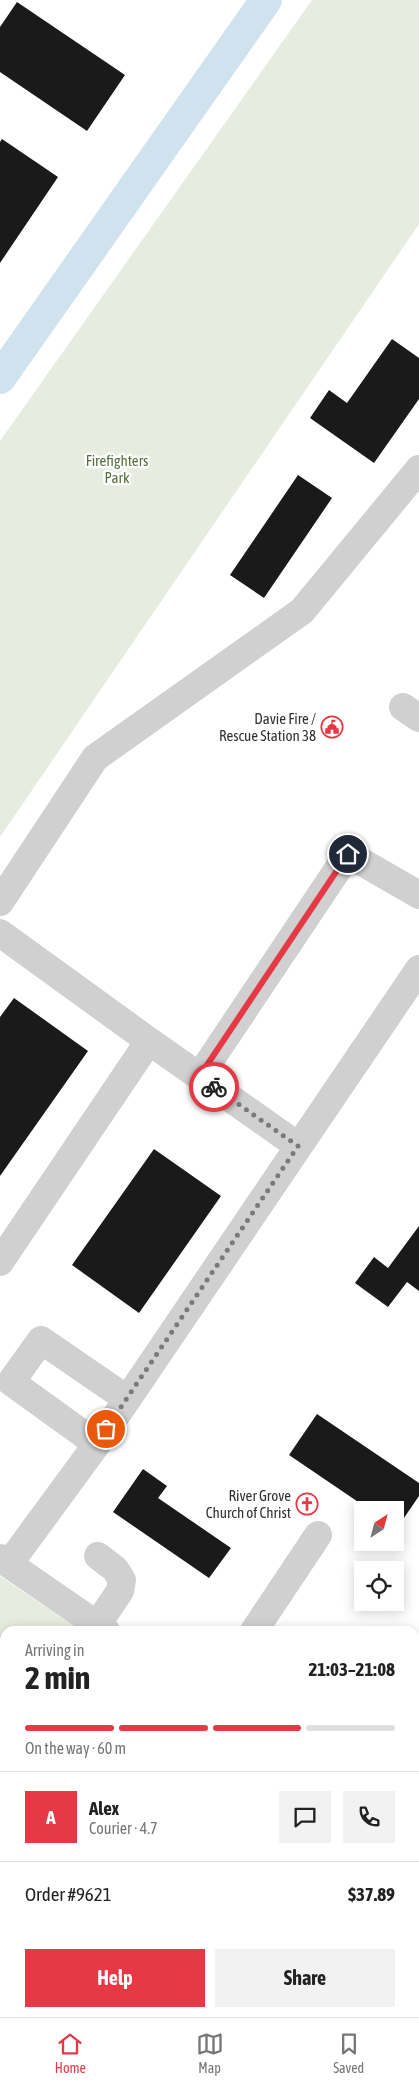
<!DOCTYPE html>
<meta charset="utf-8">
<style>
:root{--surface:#fff;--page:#f2f2f2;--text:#222;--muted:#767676;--line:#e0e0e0;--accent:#e63946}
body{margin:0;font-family:"Asap Condensed",sans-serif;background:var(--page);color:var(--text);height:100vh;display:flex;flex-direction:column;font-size:19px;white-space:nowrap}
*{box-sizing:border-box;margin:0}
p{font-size:16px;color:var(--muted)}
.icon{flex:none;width:28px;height:28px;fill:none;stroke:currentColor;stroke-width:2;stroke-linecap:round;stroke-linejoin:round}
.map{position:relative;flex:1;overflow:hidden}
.details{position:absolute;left:0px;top:1626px;width:420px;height:391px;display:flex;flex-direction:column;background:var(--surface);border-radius:15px 15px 0 0;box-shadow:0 2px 12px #0003}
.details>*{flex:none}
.needle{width:32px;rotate:36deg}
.controls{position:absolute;left:354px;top:1501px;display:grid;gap:10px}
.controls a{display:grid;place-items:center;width:50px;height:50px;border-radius:0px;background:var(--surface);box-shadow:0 2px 12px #0003;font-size:25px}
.pin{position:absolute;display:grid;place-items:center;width:42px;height:42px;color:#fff;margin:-21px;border:2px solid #fff;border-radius:50%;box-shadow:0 1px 5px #0007}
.courier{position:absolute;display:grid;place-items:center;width:50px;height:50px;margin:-25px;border:4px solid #e63946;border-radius:50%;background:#fff;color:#222;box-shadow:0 1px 6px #0007}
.head em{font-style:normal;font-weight:700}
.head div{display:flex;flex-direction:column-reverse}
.head{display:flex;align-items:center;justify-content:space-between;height:85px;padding:0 25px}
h1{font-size:32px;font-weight:700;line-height:38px}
.bar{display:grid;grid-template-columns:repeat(4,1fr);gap:8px 5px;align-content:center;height:60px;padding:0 25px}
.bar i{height:6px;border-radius:4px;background:var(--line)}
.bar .active{background:var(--accent)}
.bar p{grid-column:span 4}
.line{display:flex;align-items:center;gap:12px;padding:0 25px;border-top:1px solid var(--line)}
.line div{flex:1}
.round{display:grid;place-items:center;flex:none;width:52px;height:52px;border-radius:0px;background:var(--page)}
.cta{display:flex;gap:10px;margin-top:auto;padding:10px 25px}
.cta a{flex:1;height:58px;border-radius:0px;background:var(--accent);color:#fff;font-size:20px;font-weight:700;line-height:58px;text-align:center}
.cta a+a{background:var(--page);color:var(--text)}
.tabs{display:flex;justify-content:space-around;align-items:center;height:70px;border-top:1px solid var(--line);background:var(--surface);font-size:14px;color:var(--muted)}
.tabs a{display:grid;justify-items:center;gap:2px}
.tabs .active{color:var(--accent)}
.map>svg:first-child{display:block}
.green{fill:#e6ecdf}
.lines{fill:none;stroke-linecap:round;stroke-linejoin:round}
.canal{stroke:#cfe2ee;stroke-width:32}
.building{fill:#1a1a1a}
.minor{stroke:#d0d0d0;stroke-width:28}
.major{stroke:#ababab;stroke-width:28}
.done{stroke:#7a7a7a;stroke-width:5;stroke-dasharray:0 9}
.route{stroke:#e63946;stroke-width:6}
.labels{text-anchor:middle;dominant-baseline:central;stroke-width:5;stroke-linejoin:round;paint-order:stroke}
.park-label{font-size:15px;fill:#56703f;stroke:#fff}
.poi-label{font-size:15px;fill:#333;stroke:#fff;text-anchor:end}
</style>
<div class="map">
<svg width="419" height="2017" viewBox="0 0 419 2017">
<rect width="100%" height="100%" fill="#fff"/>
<path class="green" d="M 312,0 L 419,0 L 419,224 L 0,837 L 0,441 Z
M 0,1576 L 81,1631 L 5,1631 L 5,1885 L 0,1882 Z
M 193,2013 L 313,2013 L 309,2017 L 199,2017 Z"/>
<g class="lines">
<path class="canal" d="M 0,378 L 266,0
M 0,1761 L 5,1765"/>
</g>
<path class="building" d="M 17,2 L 125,75 L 87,131 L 0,72 L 0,27 Z
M 2,139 L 58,177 L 0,263 L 0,142 Z
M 392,339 L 419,358 L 419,399 L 374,463 L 310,418 L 329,390 L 347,403 Z
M 298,475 L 332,498 L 264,598 L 230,575 Z
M 14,998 L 88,1051 L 0,1176 L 0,1017 Z
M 154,1149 L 221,1196 L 139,1313 L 72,1265 Z
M 419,1226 L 419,1291 L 407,1282 L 388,1307 L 355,1283 L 374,1257 L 388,1268 Z
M 317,1414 L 419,1483 L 419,1496 L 397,1528 L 395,1527 L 395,1510 L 370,1510 L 289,1455 Z
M 143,1469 L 167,1486 L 158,1498 L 231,1548 L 209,1578 L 113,1512 Z"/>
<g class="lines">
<path class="minor" d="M 403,707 L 419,718
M 0,902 L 95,758 L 302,611 L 419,469
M 0,933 L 149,1041 L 0,1262
M 149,1041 L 298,1146
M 199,1077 L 348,854 L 419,895
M 97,1444 L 11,1382 L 41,1340 L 127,1399
M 0,1558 L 106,1631
M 9,1564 L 97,1444 L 419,969
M 97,1625 L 120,1591 L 122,1580 L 115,1569 L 98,1556
M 254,1631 L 318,1535
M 415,1845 L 419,1847
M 415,1927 L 419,1921
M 415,2003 L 419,1997
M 354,2017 L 357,2012"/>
<path class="major" d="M 0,1922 L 5,1925
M 133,2012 L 139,2017
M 0,2013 L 5,2017"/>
</g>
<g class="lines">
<path class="done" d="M 106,1429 L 298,1146 L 214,1087"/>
<path class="route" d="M 214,1087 L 199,1077 L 348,854"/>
</g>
<defs>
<g id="civic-ring" transform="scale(1.125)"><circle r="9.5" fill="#fff" stroke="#e63946" stroke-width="1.5"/><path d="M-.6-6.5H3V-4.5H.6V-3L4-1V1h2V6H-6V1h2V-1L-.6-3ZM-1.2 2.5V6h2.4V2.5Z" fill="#e63946"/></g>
<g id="church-ring" transform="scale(1.125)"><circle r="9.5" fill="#fff" stroke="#e63946" stroke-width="1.5"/><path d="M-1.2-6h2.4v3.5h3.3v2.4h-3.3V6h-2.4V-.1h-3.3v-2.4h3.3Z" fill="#e63946"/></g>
</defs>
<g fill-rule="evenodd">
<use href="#civic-ring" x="332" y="727"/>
<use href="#church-ring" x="307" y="1504"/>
</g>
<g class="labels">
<g class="park-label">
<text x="117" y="460">Firefighters<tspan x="117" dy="17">Park</tspan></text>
</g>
<g class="poi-label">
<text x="316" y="718">Davie Fire /<tspan x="316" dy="17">Rescue Station 38</tspan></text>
<text x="291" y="1495">River Grove<tspan x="291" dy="17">Church of Christ</tspan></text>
</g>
</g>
</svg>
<div class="controls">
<a><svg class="needle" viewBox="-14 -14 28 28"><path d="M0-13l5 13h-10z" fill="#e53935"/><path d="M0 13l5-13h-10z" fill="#767676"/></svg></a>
<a><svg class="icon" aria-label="locate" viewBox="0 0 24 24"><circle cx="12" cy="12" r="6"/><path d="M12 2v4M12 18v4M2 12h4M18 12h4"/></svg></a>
</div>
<div class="pin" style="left:106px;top:1429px;background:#ea580c"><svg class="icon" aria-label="bag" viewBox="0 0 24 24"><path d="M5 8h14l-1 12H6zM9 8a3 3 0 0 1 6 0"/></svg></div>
<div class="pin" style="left:348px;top:854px;background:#1f2937"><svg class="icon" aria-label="home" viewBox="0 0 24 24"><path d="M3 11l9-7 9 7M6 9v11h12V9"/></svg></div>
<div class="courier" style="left:214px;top:1087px"><svg class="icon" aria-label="bike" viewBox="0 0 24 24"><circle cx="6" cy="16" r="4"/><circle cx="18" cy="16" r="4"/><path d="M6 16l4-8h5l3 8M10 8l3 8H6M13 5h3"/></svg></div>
<section class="details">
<div class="head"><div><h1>2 min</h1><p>Arriving in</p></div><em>21:03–21:08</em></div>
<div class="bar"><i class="active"></i><i class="active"></i><i class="active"></i><i></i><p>On the way · 60 m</p></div>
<div class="line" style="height:90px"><b class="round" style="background:var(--accent);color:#fff">A</b><div><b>Alex</b><p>Courier · 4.7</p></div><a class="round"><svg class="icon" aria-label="chat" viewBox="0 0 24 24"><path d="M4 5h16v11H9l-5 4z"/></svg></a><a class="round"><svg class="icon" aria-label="phone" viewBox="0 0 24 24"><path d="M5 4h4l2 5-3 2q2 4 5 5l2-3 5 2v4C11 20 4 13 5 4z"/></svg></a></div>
<div class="line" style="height:65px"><div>Order #9621</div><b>$37.89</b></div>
<div class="cta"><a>Help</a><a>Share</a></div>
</section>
</div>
<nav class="tabs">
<a class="active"><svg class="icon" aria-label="home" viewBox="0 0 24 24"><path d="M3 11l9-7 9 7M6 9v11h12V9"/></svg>Home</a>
<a><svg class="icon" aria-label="map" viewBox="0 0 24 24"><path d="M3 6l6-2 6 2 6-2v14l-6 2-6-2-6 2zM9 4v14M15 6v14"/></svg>Map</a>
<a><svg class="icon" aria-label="saved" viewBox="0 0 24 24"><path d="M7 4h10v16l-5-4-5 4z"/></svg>Saved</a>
</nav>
